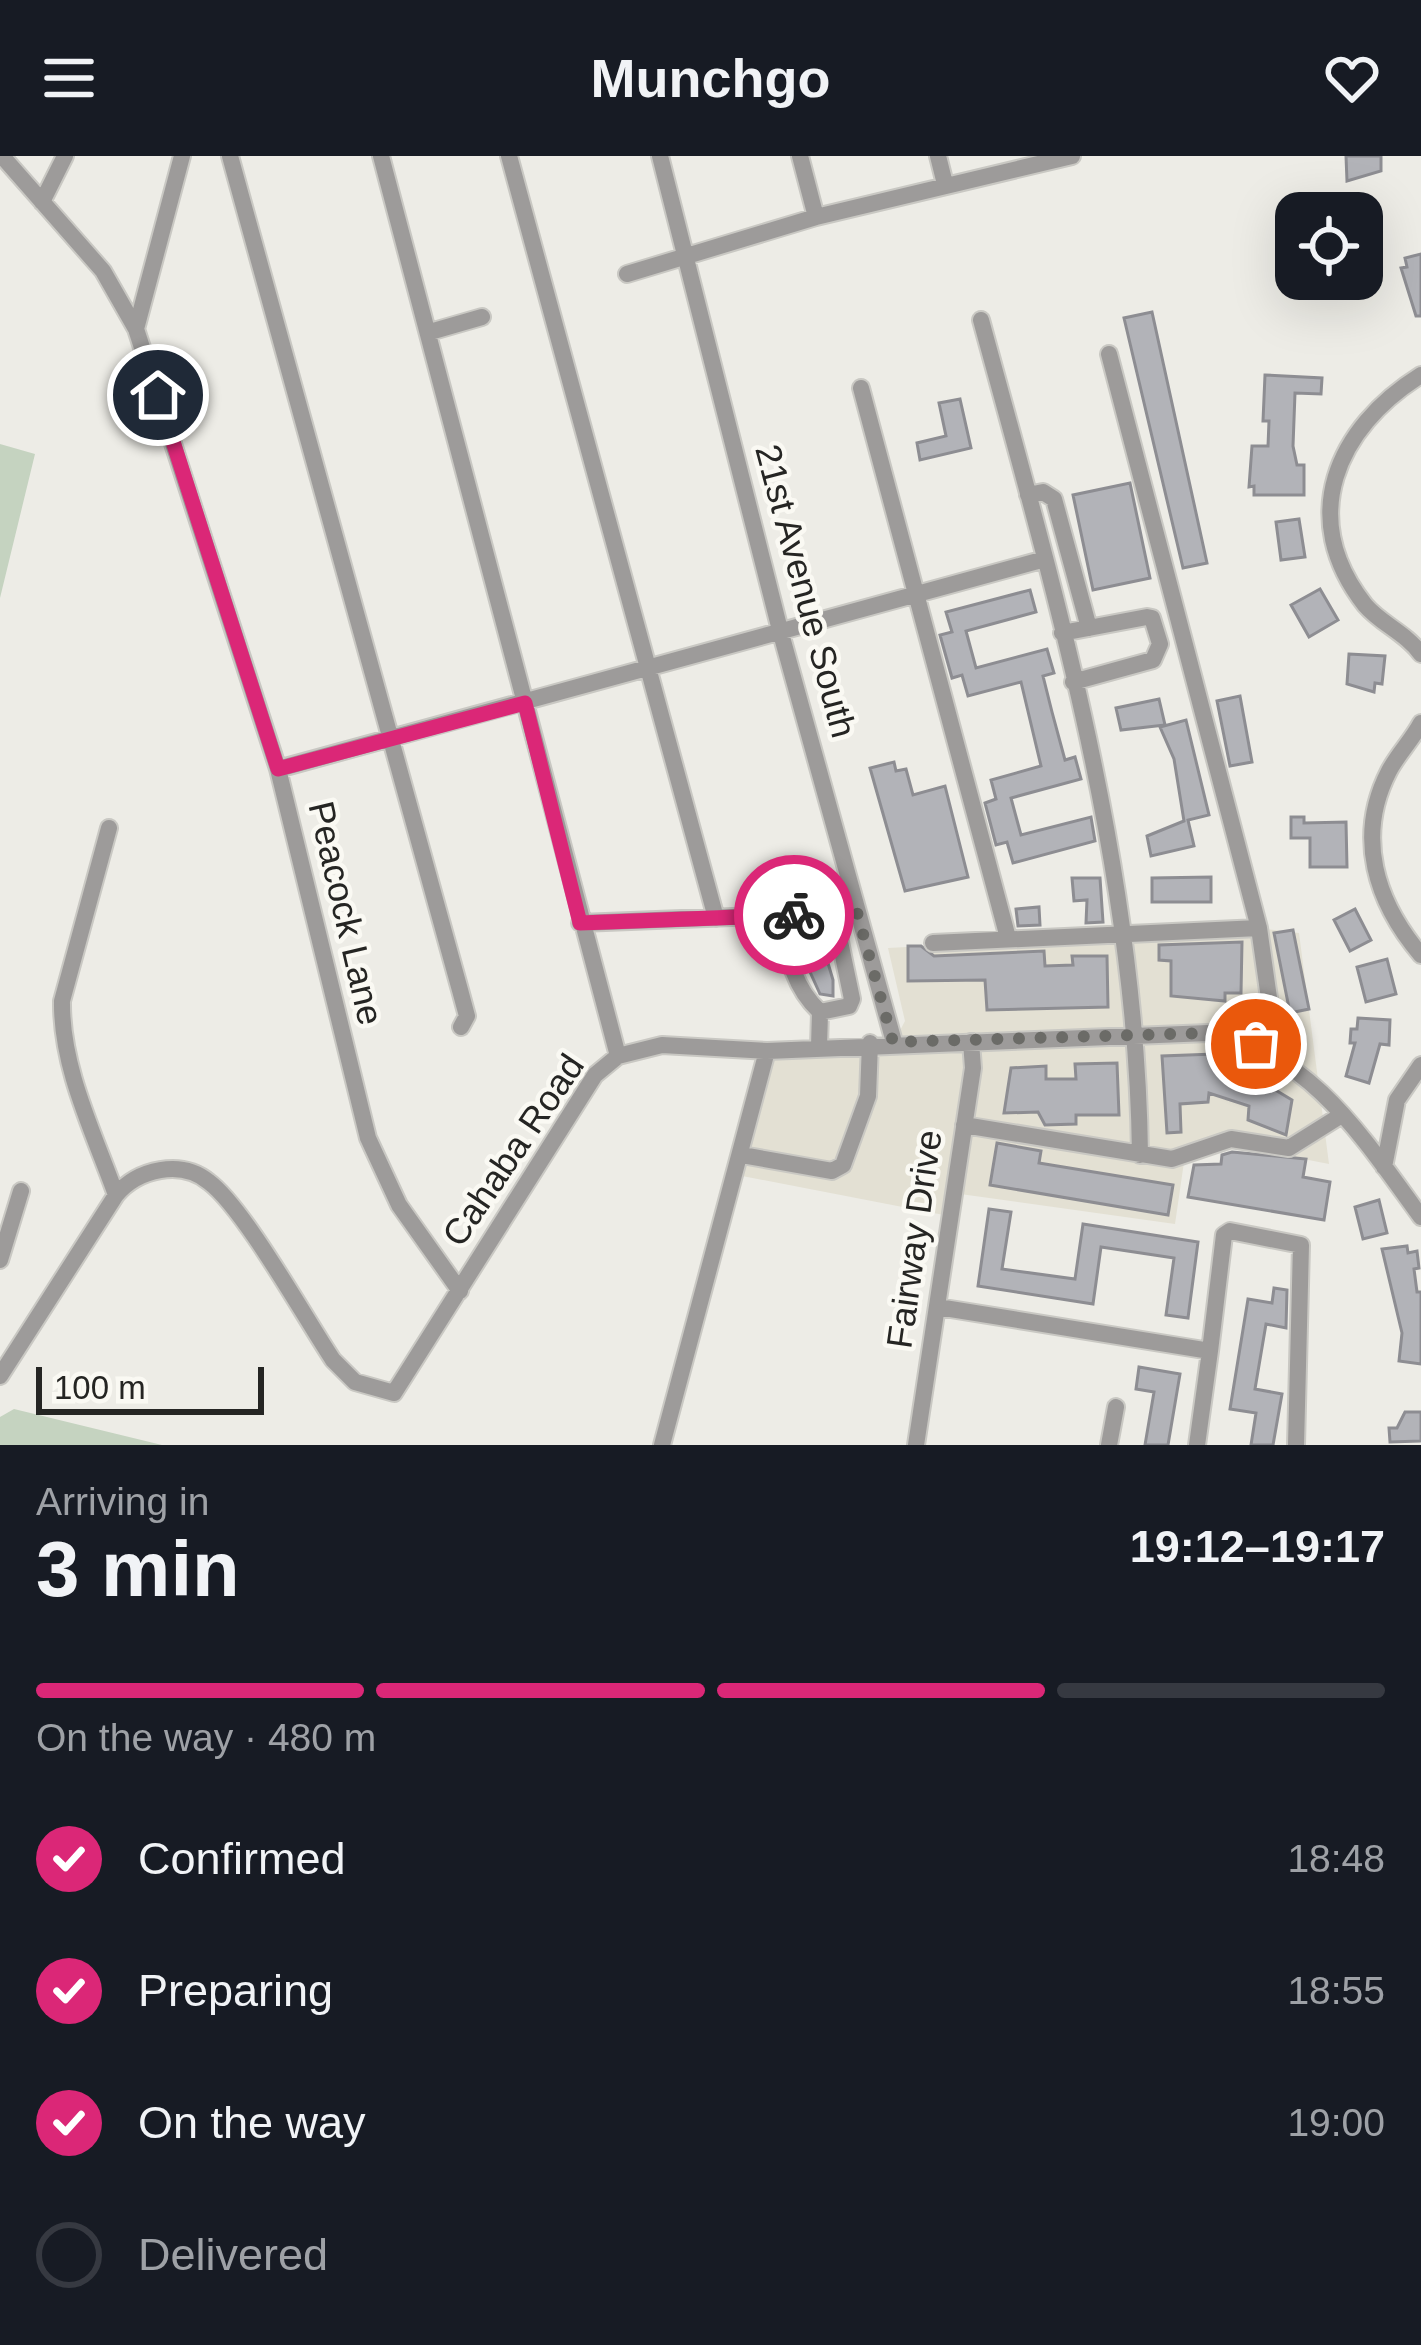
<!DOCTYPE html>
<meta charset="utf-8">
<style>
:root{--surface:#171b24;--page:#242831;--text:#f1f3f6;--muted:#9ea1a6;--line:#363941;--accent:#db2777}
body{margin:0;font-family:Helvetica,sans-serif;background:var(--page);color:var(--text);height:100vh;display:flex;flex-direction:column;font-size:45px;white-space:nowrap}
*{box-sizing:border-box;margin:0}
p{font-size:39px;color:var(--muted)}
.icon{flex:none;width:66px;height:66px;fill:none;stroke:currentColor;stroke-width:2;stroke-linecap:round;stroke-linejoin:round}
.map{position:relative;height:1289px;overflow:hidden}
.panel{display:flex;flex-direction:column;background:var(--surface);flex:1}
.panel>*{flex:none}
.fabs{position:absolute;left:1275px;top:36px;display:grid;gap:24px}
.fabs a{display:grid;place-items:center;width:108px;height:108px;border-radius:24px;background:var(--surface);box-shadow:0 12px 48px #0002;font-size:60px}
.scale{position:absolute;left:36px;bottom:30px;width:228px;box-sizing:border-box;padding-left:12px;border:6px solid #252523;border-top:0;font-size:33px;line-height:42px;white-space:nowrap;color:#252523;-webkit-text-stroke:9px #faf9f3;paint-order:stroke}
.pin{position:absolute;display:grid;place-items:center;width:102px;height:102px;color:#fff;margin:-51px;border:6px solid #fff;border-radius:50%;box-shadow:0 3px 12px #0007}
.courier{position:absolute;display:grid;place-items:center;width:120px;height:120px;margin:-60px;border:9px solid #db2777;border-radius:50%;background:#fff;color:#222;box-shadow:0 3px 15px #0007}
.overview em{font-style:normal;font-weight:800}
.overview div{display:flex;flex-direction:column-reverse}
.overview{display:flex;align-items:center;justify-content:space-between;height:204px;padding:0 36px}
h1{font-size:78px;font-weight:800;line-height:90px}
.bar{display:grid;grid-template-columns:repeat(4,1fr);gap:18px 12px;align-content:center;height:144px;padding:0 36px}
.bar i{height:15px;border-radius:9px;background:var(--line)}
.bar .active{background:var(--accent)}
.bar p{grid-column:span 4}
ol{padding:0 36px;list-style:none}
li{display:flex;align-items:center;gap:36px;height:132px}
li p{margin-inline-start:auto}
li .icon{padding:12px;border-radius:50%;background:var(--accent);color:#fff;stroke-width:4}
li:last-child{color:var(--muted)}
li i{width:66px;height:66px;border:6px solid var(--line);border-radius:50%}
header{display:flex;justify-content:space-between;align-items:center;height:156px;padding:0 36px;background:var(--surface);font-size:54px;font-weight:800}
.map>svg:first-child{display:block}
.built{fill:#e3e0d3}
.green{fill:#c5d3c0}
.building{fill:#b2b3b8;stroke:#8d8d92;stroke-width:3}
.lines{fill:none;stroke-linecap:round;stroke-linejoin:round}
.minor-casing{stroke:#c9c8c3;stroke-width:20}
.minor{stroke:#9d9b9a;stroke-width:16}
.done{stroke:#6b6b67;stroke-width:12;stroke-dasharray:0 21.6}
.route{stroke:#db2777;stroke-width:15}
.labels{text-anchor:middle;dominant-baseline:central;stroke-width:9;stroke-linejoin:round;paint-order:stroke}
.street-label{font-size:36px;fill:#252523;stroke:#faf9f3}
</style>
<header><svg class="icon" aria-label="menu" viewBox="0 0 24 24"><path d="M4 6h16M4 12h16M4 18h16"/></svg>Munchgo<svg class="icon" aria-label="heart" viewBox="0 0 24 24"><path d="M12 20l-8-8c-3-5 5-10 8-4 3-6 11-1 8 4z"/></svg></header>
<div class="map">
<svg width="1421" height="1289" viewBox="0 0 1421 1289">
<rect width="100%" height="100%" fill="#edece6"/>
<path class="built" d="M 1259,772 L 1299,777 L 1329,1008 L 1227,988 L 1184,1006 L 1175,1068 L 953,1037 L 949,1060 L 737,1019 L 767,895 L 894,886 L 905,865 L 888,792 Z"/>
<path class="green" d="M 0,288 L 35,298 L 0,442 Z
M 14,1253 L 162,1289 L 0,1289 L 0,1261 Z"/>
<path class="building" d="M 1346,0 L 1381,0 L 1381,15 L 1347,25 Z
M 1421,98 L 1421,160 L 1416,160 L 1401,112 L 1407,111 L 1405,102 Z
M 1152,156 L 1207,407 L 1183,412 L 1124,162 Z
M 1265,219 L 1322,222 L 1321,238 L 1295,237 L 1293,290 L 1297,309 L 1304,309 L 1304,339 L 1254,339 L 1254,330 L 1249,331 L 1252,290 L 1268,290 L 1269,265 L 1263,265 Z
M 960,243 L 971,292 L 920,304 L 917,287 L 946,280 L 939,247 Z
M 1130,327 L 1150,422 L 1093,434 L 1073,339 Z
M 1299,363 L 1305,401 L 1281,404 L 1276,366 Z
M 1320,433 L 1338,464 L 1309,481 L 1291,449 Z
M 1030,434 L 1036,456 L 966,475 L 976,512 L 1047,493 L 1054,517 L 1043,520 L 1052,556 L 1065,604 L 1075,601 L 1081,623 L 1011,642 L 1021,679 L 1091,661 L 1095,685 L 1013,707 L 1007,686 L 996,689 L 985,647 L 996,643 L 991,624 L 1041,610 L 1021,526 L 968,540 L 962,519 L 952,522 L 940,479 L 952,476 L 946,456 Z
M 1349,498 L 1385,500 L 1382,528 L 1375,527 L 1374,536 L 1347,528 Z
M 1240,540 L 1252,606 L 1230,610 L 1217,545 Z
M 1159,543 L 1165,569 L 1121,574 L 1116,552 Z
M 1186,564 L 1209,659 L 1188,664 L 1194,690 L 1151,700 L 1147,680 L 1184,665 L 1174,603 L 1160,571 Z
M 894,606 L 896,615 L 906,613 L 913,639 L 945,630 L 968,721 L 905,735 L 870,612 Z
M 1291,661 L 1304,661 L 1304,667 L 1346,666 L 1347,711 L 1310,711 L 1310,682 L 1291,682 Z
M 1211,721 L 1211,746 L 1152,746 L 1152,722 Z
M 1072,722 L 1100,722 L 1103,766 L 1086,767 L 1087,744 L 1074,745 Z
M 1039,751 L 1040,769 L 1018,770 L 1016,753 Z
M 1355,753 L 1371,784 L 1350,795 L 1334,764 Z
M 817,770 L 833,824 L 833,840 L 820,838 L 801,796 L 796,771 Z
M 1293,774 L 1309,853 L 1290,857 L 1274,777 Z
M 1242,786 L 1241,837 L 1225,837 L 1225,845 L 1171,840 L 1171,805 L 1159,804 L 1159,789 Z
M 908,790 L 921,790 L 934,800 L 1044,795 L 1045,810 L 1073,809 L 1072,800 L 1107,800 L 1108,851 L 987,854 L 985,824 L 908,825 Z
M 1387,803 L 1396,838 L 1366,846 L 1357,811 Z
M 1358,862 L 1390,864 L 1389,889 L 1380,888 L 1369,927 L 1346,920 L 1355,887 L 1350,887 L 1351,873 L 1357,873 Z
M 1215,898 L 1248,908 L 1254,921 L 1268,923 L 1267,929 L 1292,944 L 1286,979 L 1248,964 L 1249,950 L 1209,937 L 1208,946 L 1180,948 L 1181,976 L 1167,977 L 1162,900 Z
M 1117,907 L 1119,959 L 1076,959 L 1076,968 L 1045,969 L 1038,956 L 1004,957 L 1011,912 L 1046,910 L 1046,923 L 1076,923 L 1075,908 Z
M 997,987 L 1041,995 L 1039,1007 L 1173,1029 L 1168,1059 L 990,1029 Z
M 1232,996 L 1306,1003 L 1303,1021 L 1330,1026 L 1324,1064 L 1188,1041 L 1194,1009 L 1221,1008 L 1222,999 Z
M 1379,1044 L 1387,1077 L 1363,1083 L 1355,1051 Z
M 989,1053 L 1011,1056 L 1002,1113 L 1075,1123 L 1083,1068 L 1198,1086 L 1188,1162 L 1166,1159 L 1174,1102 L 1101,1091 L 1093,1148 L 978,1130 Z
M 1407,1090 L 1408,1097 L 1417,1095 L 1419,1112 L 1414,1113 L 1417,1136 L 1421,1136 L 1421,1208 L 1399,1205 L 1402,1177 L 1382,1093 Z
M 1274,1132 L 1287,1134 L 1286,1172 L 1266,1168 L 1255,1233 L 1282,1238 L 1273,1289 L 1251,1289 L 1256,1257 L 1230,1253 L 1248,1143 L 1272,1147 Z
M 1139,1211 L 1180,1218 L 1168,1289 L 1145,1289 L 1154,1236 L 1136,1233 Z
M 1405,1256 L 1421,1256 L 1421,1285 L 1390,1286 L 1389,1272 L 1397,1272 Z"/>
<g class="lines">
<g class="minor-casing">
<path id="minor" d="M 2,0 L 103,115 L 136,173 L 278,613 L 368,982 L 399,1049 L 460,1135
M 230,0 L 460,834 L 467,860 L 461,871
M 381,0 L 618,900
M 509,0 L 716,762
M 660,0 L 780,474 L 894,886
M 800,0 L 816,61
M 938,0 L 945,28
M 42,46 L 65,0
M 627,118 L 816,61 L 1072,0
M 981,164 C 1055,436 1137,716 1140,999
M 136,173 L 182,0
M 430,176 L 482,161
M 1109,198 L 1259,772 L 1277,898
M 1421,219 C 1336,272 1297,362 1365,449 C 1381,468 1406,477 1421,498
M 861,232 L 1008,782
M 1028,339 L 1043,336 L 1054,343 L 1089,472
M 1062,477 L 1147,461 L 1152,462 L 1160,488 L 1153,504 L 1073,526
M 1421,567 C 1412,584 1398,598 1389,615 C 1355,681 1376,746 1421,799
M 278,613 L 1045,403
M 109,672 L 62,845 C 61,912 94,977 116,1039
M 781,759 C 788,797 791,829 820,856
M 580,767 L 857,756
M 933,787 L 1259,772
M 819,891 L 820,856 L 849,850 L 852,843 L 834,757
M 964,969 L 1172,1003 L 1231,983 L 1289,992 L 1340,960
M 742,999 L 832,1015 L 843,1009 L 868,940 L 870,887
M 1384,1011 L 1397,944 L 1421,909
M 0,1104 L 21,1035
M 938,1151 L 1210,1195 L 1197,1289
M 1210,1195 L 1224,1079 L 1230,1075 L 1301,1089 L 1296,1289
M 0,1220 L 116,1039 C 138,1013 181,1003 209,1026 C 244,1052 305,1162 333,1204 L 355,1226 L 394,1237 L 595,919 L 618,900 L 662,889 L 767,895 L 1208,877 C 1309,894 1364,983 1421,1061
M 662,1289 L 767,895
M 916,1289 L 973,912 L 971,886
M 1109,1289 L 1116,1251"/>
</g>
<use href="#minor" class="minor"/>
</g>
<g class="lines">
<path class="done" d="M 794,759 L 857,756 L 893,886 L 1208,877 L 1256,888"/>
<path class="route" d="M 158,239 L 278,613 L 525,547 L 580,767 L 794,759"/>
</g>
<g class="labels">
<g class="street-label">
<text transform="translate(806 435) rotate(75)">21st Avenue South</text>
<text transform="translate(346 757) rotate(77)">Peacock Lane</text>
<text transform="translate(513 994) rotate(-56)">Cahaba Road</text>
<text transform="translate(914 1083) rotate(-82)">Fairway Drive</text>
</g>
</g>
</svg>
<div class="fabs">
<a><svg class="icon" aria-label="locate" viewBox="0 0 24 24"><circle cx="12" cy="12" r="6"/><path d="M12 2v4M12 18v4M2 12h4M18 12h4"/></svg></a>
</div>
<div class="scale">100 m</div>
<div class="pin" style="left:1256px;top:888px;background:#ea580c"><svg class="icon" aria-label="bag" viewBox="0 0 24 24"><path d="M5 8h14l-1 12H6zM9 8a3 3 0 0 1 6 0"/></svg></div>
<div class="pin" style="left:158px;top:239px;background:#1f2937"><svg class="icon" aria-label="home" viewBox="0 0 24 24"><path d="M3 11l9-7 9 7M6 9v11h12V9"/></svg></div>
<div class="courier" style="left:794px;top:759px"><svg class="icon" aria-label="bike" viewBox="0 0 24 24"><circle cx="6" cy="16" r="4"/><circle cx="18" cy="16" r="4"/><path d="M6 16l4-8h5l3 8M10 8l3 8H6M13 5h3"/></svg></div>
</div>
<section class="panel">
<div class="overview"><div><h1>3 min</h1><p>Arriving in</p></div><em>19:12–19:17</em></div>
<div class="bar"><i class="active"></i><i class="active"></i><i class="active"></i><i></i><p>On the way · 480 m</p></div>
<ol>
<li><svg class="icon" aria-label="check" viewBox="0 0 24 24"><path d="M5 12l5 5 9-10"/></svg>Confirmed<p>18:48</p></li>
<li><svg class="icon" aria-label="check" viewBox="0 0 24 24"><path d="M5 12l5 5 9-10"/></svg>Preparing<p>18:55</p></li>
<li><svg class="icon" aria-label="check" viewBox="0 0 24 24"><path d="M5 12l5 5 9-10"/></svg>On the way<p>19:00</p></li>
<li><i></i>Delivered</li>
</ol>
</section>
